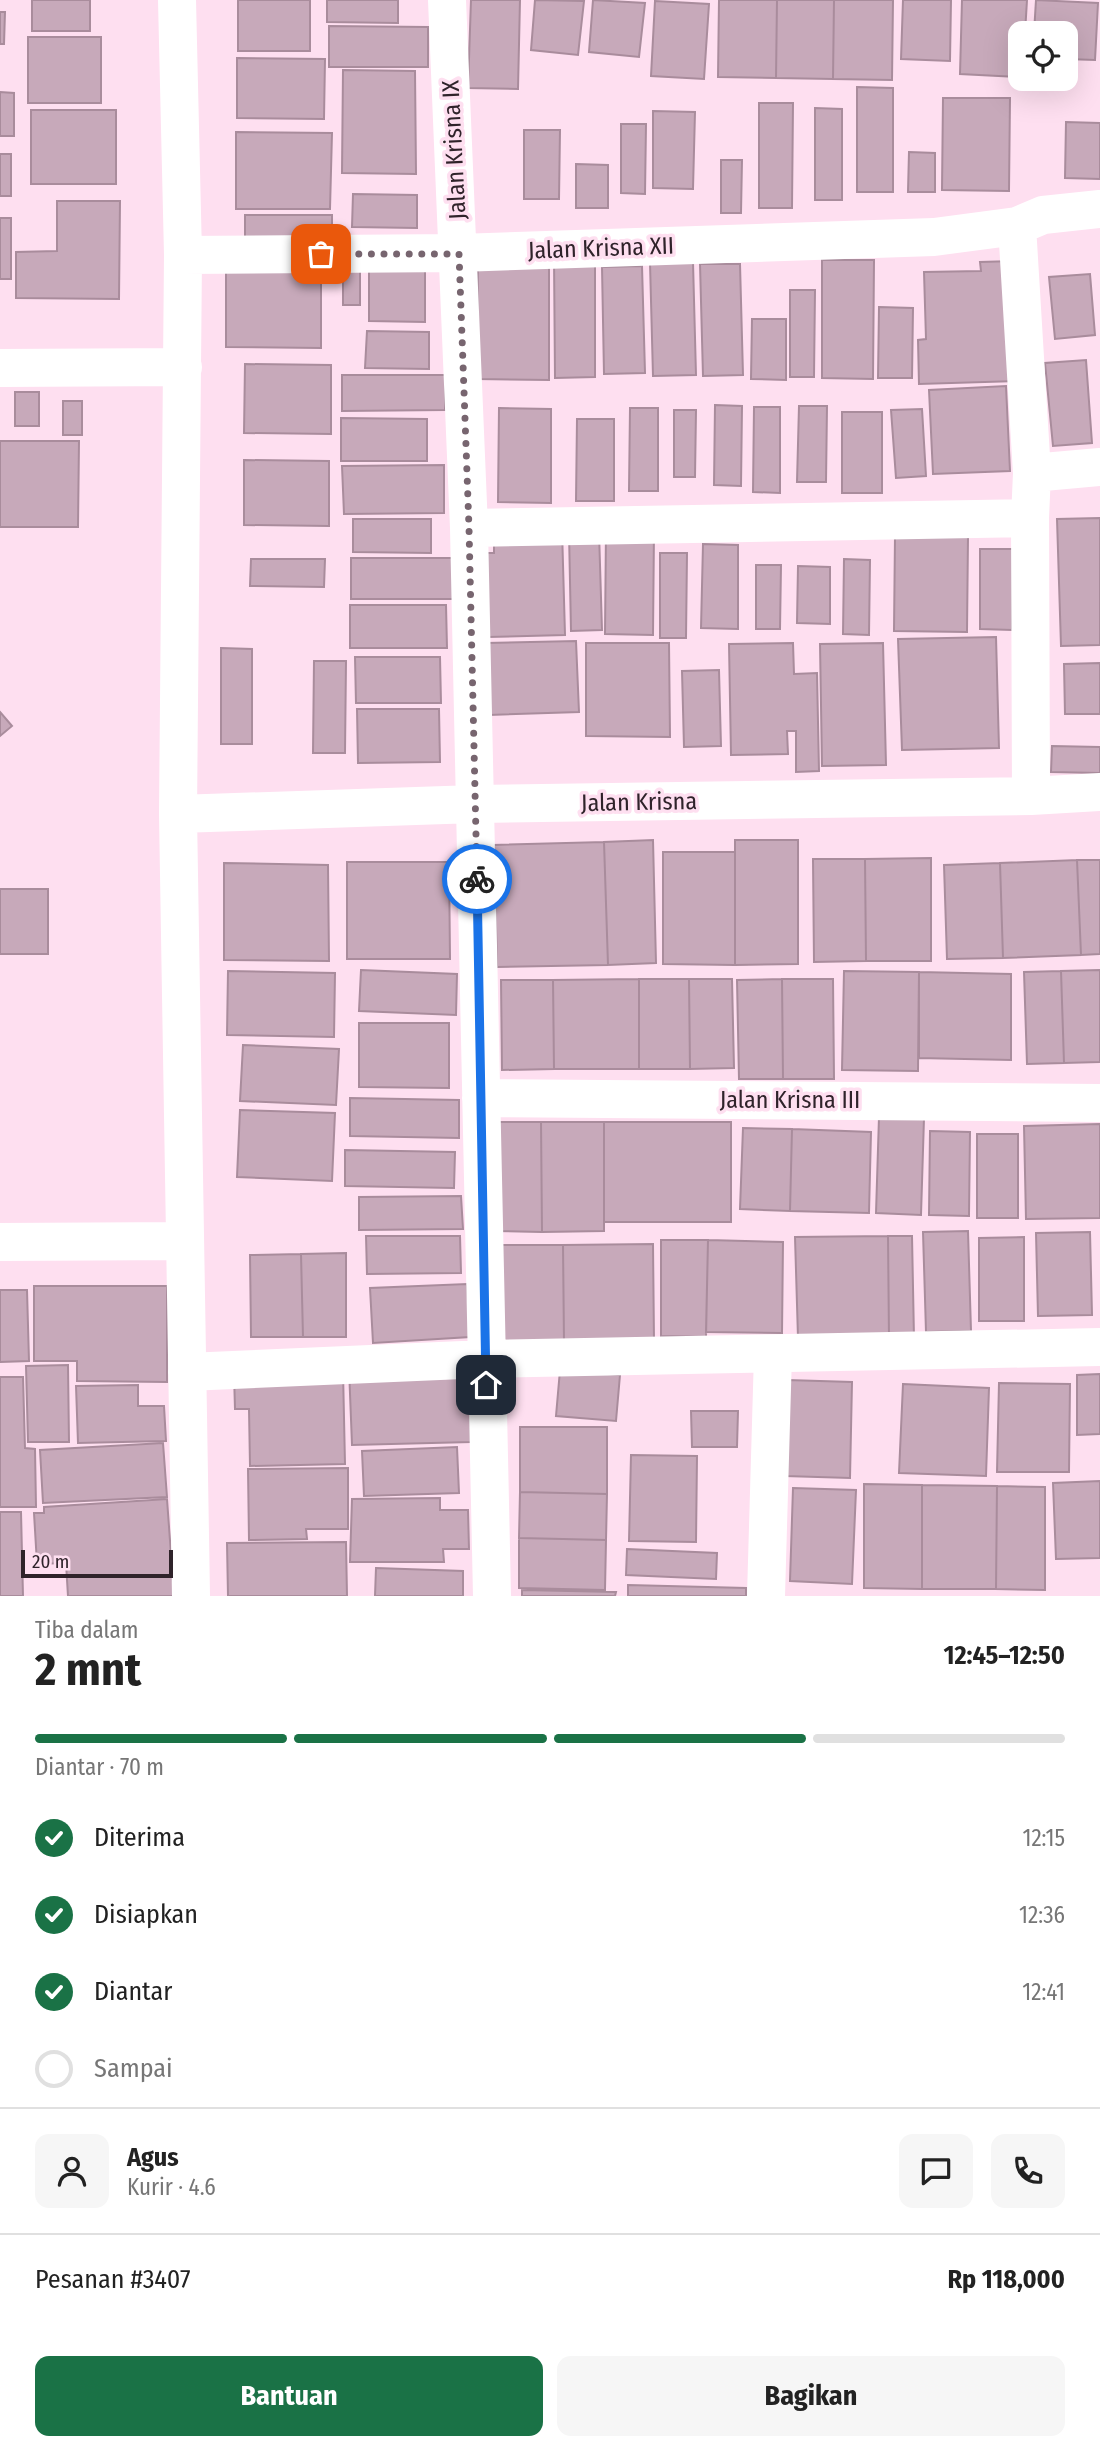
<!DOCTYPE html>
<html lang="id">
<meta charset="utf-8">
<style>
:root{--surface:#fff;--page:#f6f6f6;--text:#222;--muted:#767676;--line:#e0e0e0;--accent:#1a7246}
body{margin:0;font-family:"Fira Sans Condensed",sans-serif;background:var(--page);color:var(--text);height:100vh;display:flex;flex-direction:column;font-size:26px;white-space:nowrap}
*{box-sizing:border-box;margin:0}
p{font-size:23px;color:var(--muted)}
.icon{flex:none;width:38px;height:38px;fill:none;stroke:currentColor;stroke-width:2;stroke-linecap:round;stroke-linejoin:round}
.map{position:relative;height:1596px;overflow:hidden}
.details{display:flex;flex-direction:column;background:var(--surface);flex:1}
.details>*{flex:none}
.controls{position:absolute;left:1008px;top:21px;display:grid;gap:14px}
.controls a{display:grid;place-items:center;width:70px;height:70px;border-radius:14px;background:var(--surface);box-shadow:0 7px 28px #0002;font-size:35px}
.scale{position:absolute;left:21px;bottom:18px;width:152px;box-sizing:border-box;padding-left:7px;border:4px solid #2f232a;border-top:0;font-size:19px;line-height:24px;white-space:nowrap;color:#2f232a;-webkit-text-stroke:5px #fedff0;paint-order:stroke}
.pin{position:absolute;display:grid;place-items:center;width:60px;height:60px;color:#fff;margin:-30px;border-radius:14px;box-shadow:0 4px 10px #0006}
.courier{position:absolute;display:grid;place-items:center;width:70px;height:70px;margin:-35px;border:5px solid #1a73e8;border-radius:50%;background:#fff;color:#222;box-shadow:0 2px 9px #0007}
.summary em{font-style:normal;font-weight:700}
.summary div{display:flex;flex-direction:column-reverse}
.summary{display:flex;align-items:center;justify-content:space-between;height:119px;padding:0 35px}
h1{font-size:46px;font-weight:700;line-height:52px}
.bar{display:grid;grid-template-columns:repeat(4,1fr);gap:10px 7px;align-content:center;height:84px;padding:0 35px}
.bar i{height:9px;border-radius:5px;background:var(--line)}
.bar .on{background:var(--accent)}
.bar p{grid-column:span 4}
.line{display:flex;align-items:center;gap:18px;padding:0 35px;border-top:2px solid var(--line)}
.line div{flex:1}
.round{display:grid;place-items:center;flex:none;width:74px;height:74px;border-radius:14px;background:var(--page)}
ol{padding:0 35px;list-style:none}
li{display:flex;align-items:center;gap:21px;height:77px}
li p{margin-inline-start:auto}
li .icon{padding:7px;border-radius:50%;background:var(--accent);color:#fff;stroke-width:4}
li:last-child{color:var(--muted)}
li i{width:38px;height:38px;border:4px solid var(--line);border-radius:50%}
.button{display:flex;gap:14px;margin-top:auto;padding:14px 35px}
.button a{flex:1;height:80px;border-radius:14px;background:var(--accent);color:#fff;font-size:28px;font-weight:700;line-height:80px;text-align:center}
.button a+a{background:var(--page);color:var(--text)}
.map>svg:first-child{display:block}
.building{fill:#c7a9ba;stroke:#a98c9c;stroke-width:2}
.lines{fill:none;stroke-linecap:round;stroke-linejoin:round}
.minor{stroke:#fff;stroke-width:38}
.done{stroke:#77656f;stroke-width:7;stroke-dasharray:0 12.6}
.route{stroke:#1a73e8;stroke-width:9}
.labels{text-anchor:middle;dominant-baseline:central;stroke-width:7;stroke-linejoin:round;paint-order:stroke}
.street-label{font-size:24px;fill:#2f232a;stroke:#fedff0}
</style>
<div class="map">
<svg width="1100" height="1596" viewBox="0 0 1100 1596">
<rect width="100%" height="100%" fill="#fedff0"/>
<path class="building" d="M 32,0 L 90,0 L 90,31 L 32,31 Z
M 238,0 L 310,0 L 310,51 L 238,51 Z
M 327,0 L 398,0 L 398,23 L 327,22 Z
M 471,0 L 520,0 L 518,89 L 468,88 Z
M 535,0 L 584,1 L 578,55 L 531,50 Z
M 593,0 L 645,3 L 639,57 L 589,52 Z
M 719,0 L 777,0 L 776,78 L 718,77 Z
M 777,0 L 834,0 L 833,79 L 776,78 Z
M 834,0 L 893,0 L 892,80 L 833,79 Z
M 903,0 L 951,0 L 950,61 L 901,59 Z
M 962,0 L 1027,0 L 1025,33 L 1020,33 L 1020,77 L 960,74 Z
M 1036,0 L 1098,3 L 1095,60 L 1066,59 L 1066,33 L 1034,33 Z
M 655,1 L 709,4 L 704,79 L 651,76 Z
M 0,12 L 5,12 L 4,44 L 0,44 Z
M 329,26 L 428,27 L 428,67 L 329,67 Z
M 28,37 L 101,37 L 101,103 L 28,103 Z
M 237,58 L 325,59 L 324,119 L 237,118 Z
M 343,70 L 415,71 L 416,174 L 342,173 Z
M 857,87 L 893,88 L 893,192 L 857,192 Z
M 0,92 L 14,93 L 14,136 L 0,136 Z
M 943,98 L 1010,98 L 1009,191 L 942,190 Z
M 759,103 L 793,103 L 792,208 L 759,208 Z
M 815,108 L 842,109 L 842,200 L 815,200 Z
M 31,110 L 116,110 L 116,184 L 31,184 Z
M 653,111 L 695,112 L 693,189 L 653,188 Z
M 1066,122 L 1100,123 L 1100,179 L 1065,178 Z
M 621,124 L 646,124 L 645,194 L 621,193 Z
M 524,130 L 560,130 L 559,199 L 524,199 Z
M 236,132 L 332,133 L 330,209 L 236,209 Z
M 909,152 L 935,153 L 935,192 L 908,192 Z
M 0,154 L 11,154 L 11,196 L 0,196 Z
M 721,160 L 742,160 L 741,213 L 721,213 Z
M 576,164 L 608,165 L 608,208 L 576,208 Z
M 353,194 L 417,195 L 417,228 L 352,227 Z
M 57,201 L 120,201 L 119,299 L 16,298 L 16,252 L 57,251 Z
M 245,215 L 332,215 L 332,244 L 245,244 Z
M 0,218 L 11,218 L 11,279 L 0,279 Z
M 343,257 L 360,257 L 360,305 L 343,305 Z
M 478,257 L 549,257 L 549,380 L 477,379 Z
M 554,257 L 595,257 L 595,377 L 555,378 Z
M 822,260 L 874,260 L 873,379 L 822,378 Z
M 1014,261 L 1018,381 L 919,384 L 918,340 L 926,339 L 924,272 L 981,271 L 980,262 Z
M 693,262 L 696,375 L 653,376 L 650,263 Z
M 226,263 L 321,264 L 321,348 L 226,347 Z
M 700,264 L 740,264 L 743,375 L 703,376 Z
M 642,266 L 645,373 L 604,374 L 602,267 Z
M 369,269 L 425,269 L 425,322 L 369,321 Z
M 1090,274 L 1095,335 L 1055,339 L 1049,277 Z
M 790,290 L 815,290 L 814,377 L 790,377 Z
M 879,307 L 913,308 L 912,378 L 878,378 Z
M 752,319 L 786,319 L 786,380 L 751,379 Z
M 367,331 L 429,332 L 429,369 L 365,368 Z
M 1086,360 L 1092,443 L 1053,446 L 1045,363 Z
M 245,364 L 331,365 L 331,434 L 244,433 Z
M 342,375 L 445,375 L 445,410 L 342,411 Z
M 1006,386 L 1010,471 L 933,474 L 929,390 Z
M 15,392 L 39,392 L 39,426 L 15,426 Z
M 63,401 L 82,401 L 82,435 L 63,435 Z
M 715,405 L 742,406 L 741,486 L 714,485 Z
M 799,406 L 827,406 L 826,482 L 797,482 Z
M 754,407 L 780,407 L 780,493 L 753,492 Z
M 499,408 L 551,409 L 551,503 L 498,502 Z
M 630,408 L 658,408 L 658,491 L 629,491 Z
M 922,409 L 926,476 L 896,478 L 891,410 Z
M 674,410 L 696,410 L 695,477 L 674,477 Z
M 842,412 L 882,412 L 882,493 L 842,493 Z
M 341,418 L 427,419 L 427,461 L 341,461 Z
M 577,419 L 614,419 L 614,501 L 576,501 Z
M 0,441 L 79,441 L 78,527 L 0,527 Z
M 244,460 L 329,461 L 329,526 L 244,525 Z
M 444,465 L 444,513 L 344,514 L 342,466 Z
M 1100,518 L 1100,645 L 1061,646 L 1057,519 Z
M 353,519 L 431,519 L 431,553 L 353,552 Z
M 562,529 L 565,635 L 488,637 L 485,553 L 494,553 L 494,531 Z
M 606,530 L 654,530 L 653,635 L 605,634 Z
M 569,532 L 599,532 L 602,630 L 571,631 Z
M 895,536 L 968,537 L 967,632 L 894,631 Z
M 703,544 L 738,545 L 738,629 L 701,628 Z
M 980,549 L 1013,549 L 1012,630 L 980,629 Z
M 660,553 L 687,553 L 686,638 L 660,638 Z
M 351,558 L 463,558 L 463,599 L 351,599 Z
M 251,559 L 325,559 L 324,587 L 250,586 Z
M 844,559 L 870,560 L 869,635 L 843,634 Z
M 756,565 L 781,565 L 780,629 L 756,629 Z
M 798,566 L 830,567 L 830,624 L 797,623 Z
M 350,605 L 446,605 L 447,648 L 350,648 Z
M 996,637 L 999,748 L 902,750 L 898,639 Z
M 576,641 L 579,712 L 489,715 L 486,643 Z
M 586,643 L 669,643 L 670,737 L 586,736 Z
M 793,643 L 794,674 L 817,673 L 819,771 L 796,772 L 796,731 L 787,731 L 788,754 L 731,755 L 729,644 Z
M 883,643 L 886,765 L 822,766 L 820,644 Z
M 221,648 L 252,649 L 252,744 L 221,744 Z
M 355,657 L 440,657 L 441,703 L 356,703 Z
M 314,661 L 346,661 L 345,753 L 313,753 Z
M 1100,663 L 1100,714 L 1065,714 L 1064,664 Z
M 719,670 L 721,746 L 684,747 L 682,671 Z
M 357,709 L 439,709 L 440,762 L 358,763 Z
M 0,712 L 12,726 L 0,736 Z
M 1052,746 L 1100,747 L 1100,773 L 1051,772 Z
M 653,840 L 656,963 L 608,965 L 604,842 Z
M 735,840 L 798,840 L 798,964 L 735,965 Z
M 604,842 L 608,965 L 497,967 L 494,845 Z
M 663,852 L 735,852 L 735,965 L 663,964 Z
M 931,858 L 931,961 L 866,961 L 865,859 Z
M 813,859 L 865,859 L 866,961 L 814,962 Z
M 1077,860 L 1081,955 L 1003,958 L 1000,863 Z
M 1077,860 L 1100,860 L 1100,954 L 1081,955 Z
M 347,862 L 449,862 L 450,959 L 347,959 Z
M 224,863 L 328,865 L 329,961 L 224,960 Z
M 1000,863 L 1003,958 L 947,959 L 944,865 Z
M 0,889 L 48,889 L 48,954 L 0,954 Z
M 361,970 L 457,974 L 456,1015 L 359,1011 Z
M 1100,970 L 1100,1062 L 1064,1063 L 1061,971 Z
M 228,971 L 335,973 L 334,1037 L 227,1035 Z
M 844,971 L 919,972 L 918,1071 L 842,1070 Z
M 1061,971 L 1064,1063 L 1027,1064 L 1024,972 Z
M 919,972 L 1011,974 L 1011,1060 L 919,1058 Z
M 639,979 L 689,979 L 690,1069 L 639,1069 Z
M 639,979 L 639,1069 L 554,1069 L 553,980 Z
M 689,979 L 732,979 L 734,1068 L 690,1069 Z
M 782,979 L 833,979 L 834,1079 L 783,1079 Z
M 782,979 L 783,1079 L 739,1079 L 737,980 Z
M 501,980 L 553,980 L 554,1069 L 502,1070 Z
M 359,1023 L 449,1023 L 449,1088 L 359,1087 Z
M 243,1045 L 339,1049 L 336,1105 L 240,1101 Z
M 350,1098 L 459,1100 L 459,1138 L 350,1136 Z
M 240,1110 L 335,1113 L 332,1181 L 237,1177 Z
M 879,1117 L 924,1118 L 921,1215 L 876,1213 Z
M 491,1122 L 541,1122 L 542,1232 L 491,1231 Z
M 541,1122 L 604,1122 L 604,1231 L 542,1232 Z
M 604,1122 L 731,1122 L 731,1222 L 604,1222 Z
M 1100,1124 L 1100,1218 L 1026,1219 L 1024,1126 Z
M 743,1128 L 792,1129 L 790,1211 L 740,1209 Z
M 792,1129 L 871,1132 L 869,1213 L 790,1211 Z
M 930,1131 L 970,1132 L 969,1216 L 929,1215 Z
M 977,1134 L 1018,1134 L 1018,1218 L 977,1218 Z
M 345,1150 L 455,1152 L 454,1188 L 345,1186 Z
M 461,1196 L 463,1229 L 359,1230 L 359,1197 Z
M 968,1231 L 971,1331 L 926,1332 L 923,1232 Z
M 1090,1232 L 1092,1315 L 1038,1316 L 1036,1233 Z
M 366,1236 L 460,1236 L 461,1273 L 367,1274 Z
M 888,1236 L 889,1338 L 798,1338 L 795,1237 Z
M 888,1236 L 912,1236 L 914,1338 L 889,1338 Z
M 1024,1237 L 1024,1321 L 979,1321 L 979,1238 Z
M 661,1240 L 708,1240 L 706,1337 L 661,1336 Z
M 708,1240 L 783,1242 L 782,1333 L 706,1332 Z
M 653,1244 L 654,1341 L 564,1342 L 563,1245 Z
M 502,1245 L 563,1245 L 564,1342 L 503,1343 Z
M 346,1253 L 346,1337 L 303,1337 L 301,1254 Z
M 301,1254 L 303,1337 L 251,1337 L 250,1255 Z
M 467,1284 L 470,1337 L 373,1343 L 370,1288 Z
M 34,1286 L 167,1286 L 167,1382 L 77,1381 L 77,1361 L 34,1361 Z
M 0,1290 L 27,1290 L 29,1361 L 0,1362 Z
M 68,1365 L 69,1442 L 28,1442 L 26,1366 Z
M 469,1365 L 471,1442 L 352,1445 L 349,1368 Z
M 560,1370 L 620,1375 L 616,1421 L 556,1416 Z
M 343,1371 L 345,1464 L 250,1466 L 249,1409 L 235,1409 L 234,1374 Z
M 1100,1374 L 1100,1434 L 1077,1435 L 1077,1375 Z
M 0,1377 L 23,1377 L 25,1448 L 35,1449 L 36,1507 L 0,1507 Z
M 787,1380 L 852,1382 L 850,1478 L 785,1476 Z
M 999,1383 L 1070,1384 L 1069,1472 L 997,1472 Z
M 903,1384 L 989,1388 L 986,1476 L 899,1473 Z
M 138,1385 L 138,1406 L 164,1406 L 166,1441 L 78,1443 L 76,1386 Z
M 691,1411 L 738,1411 L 737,1447 L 692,1447 Z
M 520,1427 L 607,1427 L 607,1494 L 520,1492 Z
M 163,1443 L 167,1497 L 43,1503 L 40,1450 Z
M 457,1447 L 459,1493 L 364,1496 L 362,1451 Z
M 631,1455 L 697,1456 L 696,1542 L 629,1541 Z
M 348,1468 L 348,1529 L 306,1529 L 307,1539 L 249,1540 L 248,1469 Z
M 1100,1481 L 1100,1558 L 1056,1559 L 1053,1483 Z
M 864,1484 L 922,1485 L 922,1589 L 864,1588 Z
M 922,1485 L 997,1486 L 996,1589 L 922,1589 Z
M 997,1486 L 1045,1487 L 1045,1590 L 996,1589 Z
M 793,1488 L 856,1490 L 852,1584 L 790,1581 Z
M 520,1492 L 607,1494 L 606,1540 L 519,1538 Z
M 440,1498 L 440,1510 L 468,1510 L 469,1549 L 443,1549 L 444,1562 L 350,1562 L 352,1499 Z
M 167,1499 L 174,1596 L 68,1596 L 66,1563 L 37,1564 L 34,1513 L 44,1513 L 44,1507 Z
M 0,1512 L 21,1512 L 23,1596 L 0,1596 Z
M 519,1538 L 606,1540 L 605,1590 L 519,1588 Z
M 346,1542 L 347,1596 L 228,1596 L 227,1543 Z
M 627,1549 L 717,1553 L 716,1579 L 626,1575 Z
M 376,1568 L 463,1571 L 463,1596 L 375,1596 Z
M 628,1585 L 746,1588 L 746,1596 L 628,1596 Z
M 522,1590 L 616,1592 L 615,1596 L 522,1596 Z"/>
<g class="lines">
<path class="minor" d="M 177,0 L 183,255 L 178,814 L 191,1596
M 447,0 L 469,528 L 492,1596
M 1017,226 L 1032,473 L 1030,518 L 1031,796
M 183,255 L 459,253 L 934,237 L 1017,226 L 1043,215 L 1100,209
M 0,368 L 183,367
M 1032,473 L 1100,467
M 469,528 L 1030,518
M 178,814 L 475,804 L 1031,796 L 1100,792
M 481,1098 L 1100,1103
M 0,1242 L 184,1241
M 187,1372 L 486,1359 L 1100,1347
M 766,1596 L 773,1354"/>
</g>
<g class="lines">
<path class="done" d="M 321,254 L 459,254 L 469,528 L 477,879"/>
<path class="route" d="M 477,879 L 486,1385"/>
</g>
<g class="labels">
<g class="street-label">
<text transform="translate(454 150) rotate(-93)">Jalan Krisna IX</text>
<text transform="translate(601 248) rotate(-2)">Jalan Krisna XII</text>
<text transform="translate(639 802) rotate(-1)">Jalan Krisna</text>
<text x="790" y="1100">Jalan Krisna III</text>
</g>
</g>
</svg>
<div class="controls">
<a><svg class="icon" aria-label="locate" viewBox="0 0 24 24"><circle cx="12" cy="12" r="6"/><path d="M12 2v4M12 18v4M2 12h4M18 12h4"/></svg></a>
</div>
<div class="scale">20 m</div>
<div class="pin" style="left:321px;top:254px;background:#ea580c"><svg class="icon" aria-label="bag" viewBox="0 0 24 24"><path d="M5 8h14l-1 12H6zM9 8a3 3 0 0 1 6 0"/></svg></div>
<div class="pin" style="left:486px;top:1385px;background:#1f2937"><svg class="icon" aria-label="home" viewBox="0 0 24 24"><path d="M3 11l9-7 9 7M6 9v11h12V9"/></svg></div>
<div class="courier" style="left:477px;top:879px"><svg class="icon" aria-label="bike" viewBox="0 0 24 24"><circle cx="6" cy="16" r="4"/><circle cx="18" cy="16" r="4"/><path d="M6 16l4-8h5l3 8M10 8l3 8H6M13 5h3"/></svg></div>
</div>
<section class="details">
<div class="summary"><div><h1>2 mnt</h1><p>Tiba dalam</p></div><em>12:45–12:50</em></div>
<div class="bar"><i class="on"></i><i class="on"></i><i class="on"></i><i></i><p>Diantar · 70 m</p></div>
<ol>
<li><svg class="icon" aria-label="check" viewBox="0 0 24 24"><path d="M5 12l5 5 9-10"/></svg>Diterima<p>12:15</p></li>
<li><svg class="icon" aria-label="check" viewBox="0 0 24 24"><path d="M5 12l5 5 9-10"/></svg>Disiapkan<p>12:36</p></li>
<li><svg class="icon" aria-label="check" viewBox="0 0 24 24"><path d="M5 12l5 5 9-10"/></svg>Diantar<p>12:41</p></li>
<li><i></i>Sampai</li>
</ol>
<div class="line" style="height:126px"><a class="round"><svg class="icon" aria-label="person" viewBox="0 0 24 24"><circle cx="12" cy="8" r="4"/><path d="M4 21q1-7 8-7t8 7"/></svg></a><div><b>Agus</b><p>Kurir · 4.6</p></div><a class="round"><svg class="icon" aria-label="chat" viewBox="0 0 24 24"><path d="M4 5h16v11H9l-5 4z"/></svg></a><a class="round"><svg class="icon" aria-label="phone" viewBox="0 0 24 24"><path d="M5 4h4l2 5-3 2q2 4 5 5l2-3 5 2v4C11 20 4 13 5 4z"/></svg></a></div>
<div class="line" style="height:91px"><div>Pesanan #3407</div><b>Rp 118,000</b></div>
<div class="button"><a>Bantuan</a><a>Bagikan</a></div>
</section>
